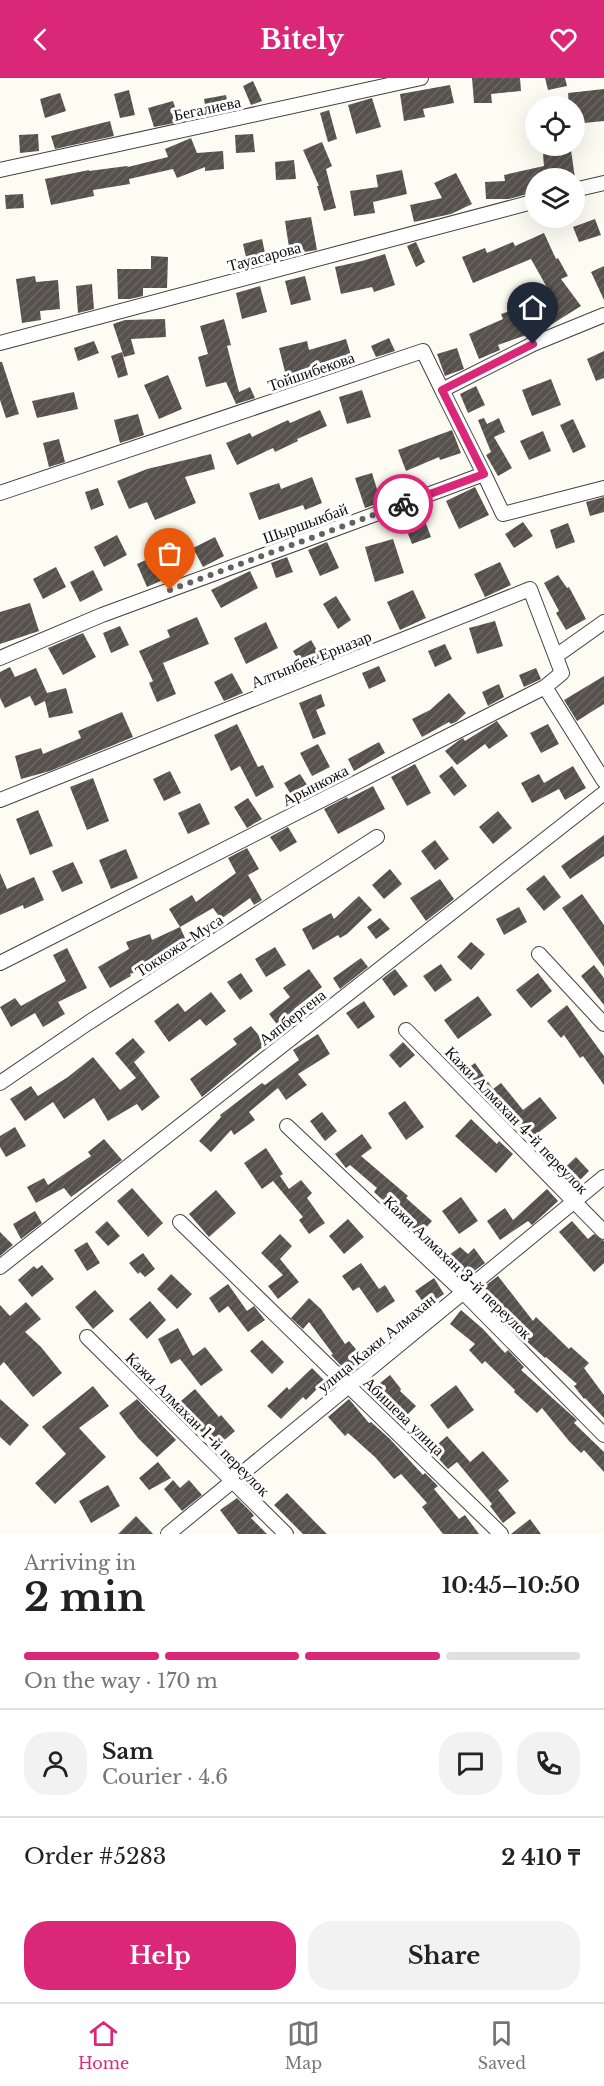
<!DOCTYPE html>
<meta charset="utf-8">
<style>
:root{--surface:#fff;--page:#f2f2f2;--text:#222;--muted:#767676;--line:#e0e0e0;--accent:#db2777}
body{margin:0;font-family:"Libre Baskerville",serif;background:var(--page);color:var(--text);height:100vh;display:flex;flex-direction:column;font-size:22px;white-space:nowrap}
*{box-sizing:border-box;margin:0}
p{font-size:20px;color:var(--muted)}
.icon{flex:none;width:33px;height:33px;fill:none;stroke:currentColor;stroke-width:2;stroke-linecap:round;stroke-linejoin:round}
.map{position:relative;height:1456px;overflow:hidden}
.drawer{display:flex;flex-direction:column;background:var(--surface);flex:1}
.drawer>*{flex:none}
.tools{position:absolute;left:525px;top:18px;display:grid;gap:12px}
.tools a{display:grid;place-items:center;width:60px;height:60px;border-radius:50%;background:var(--surface);box-shadow:0 6px 24px #0002;font-size:30px}
.pin{position:absolute;display:grid;place-items:center;width:51px;height:51px;color:#fff;margin:-62px -26px;border-radius:50% 50% 50% 0;rotate:-45deg;box-shadow:0 0 6px #0007}
.pin .icon{rotate:45deg}
.courier{position:absolute;display:grid;place-items:center;width:60px;height:60px;margin:-30px;border:4px solid #db2777;border-radius:50%;background:#fff;color:#222;box-shadow:0 2px 8px #0007}
.head em{font-style:normal;font-weight:700}
.head div{display:flex;flex-direction:column-reverse}
.head{display:flex;align-items:center;justify-content:space-between;height:102px;padding:0 24px}
h1{font-size:39px;font-weight:700;line-height:45px}
.bar{display:grid;grid-template-columns:repeat(4,1fr);gap:9px 6px;align-content:center;height:72px;padding:0 24px}
.bar i{height:8px;border-radius:4px;background:var(--line)}
.bar .selected{background:var(--accent)}
.bar p{grid-column:span 4}
.line{display:flex;align-items:center;gap:15px;padding:0 24px;border-top:2px solid var(--line)}
.line div{flex:1}
.round{display:grid;place-items:center;flex:none;width:63px;height:63px;border-radius:24px;background:var(--page)}
.button{display:flex;gap:12px;margin-top:auto;padding:12px 24px}
.button a{flex:1;height:69px;border-radius:24px;background:var(--accent);color:#fff;font-size:24px;font-weight:700;line-height:69px;text-align:center}
.button a+a{background:var(--page);color:var(--text)}
header{display:flex;justify-content:space-between;align-items:center;height:78px;padding:0 24px;background:var(--accent);color:#fff;font-size:27px;font-weight:700}
.tabs{display:flex;justify-content:space-around;align-items:center;height:84px;border-top:2px solid var(--line);background:var(--surface);font-size:16px;color:var(--muted)}
.tabs a{display:grid;justify-items:center;gap:3px}
.tabs .selected{color:var(--accent)}
.map>svg:first-child{display:block}
.building{fill:url(#building-hatch)}
.lines{fill:none;stroke-linecap:round;stroke-linejoin:round}
.street-casing{stroke:#424242;stroke-width:16}
.street{stroke:#fff;stroke-width:14}
.done{stroke:#62625e;stroke-width:6;stroke-dasharray:0 10.8}
.route{stroke:#db2777;stroke-width:8}
.labels{text-anchor:middle;dominant-baseline:central;stroke-width:6;stroke-linejoin:round;paint-order:stroke}
.street-label{font-size:16px;fill:#0f0f0f;stroke:#fff}
</style>
<header><svg class="icon" aria-label="back" viewBox="0 0 24 24"><path d="M15 5l-7 7 7 7"/></svg>Bitely<svg class="icon" aria-label="heart" viewBox="0 0 24 24"><path d="M12 20l-8-8c-3-5 5-10 8-4 3-6 11-1 8 4z"/></svg></header>
<div class="map">
<svg width="604" height="1456" viewBox="0 0 604 1456">
<defs>
<pattern id="building-hatch" width="6" height="6" patternUnits="userSpaceOnUse" patternTransform="scale(1.5)"><rect width="6" height="6" fill="#56514d"/><path d="M-1 1l2-2M0 6l6-6M5 7l2-2" fill="none" stroke="#696562"/></pattern>
</defs>
<rect width="100%" height="100%" fill="#fdfcf2"/>
<path class="building" d="M 472,0 L 520,0 L 521,13 L 491,16 L 492,25 L 474,25 Z
M 545,0 L 565,0 L 567,8 L 548,12 Z
M 253,3 L 262,23 L 251,27 L 243,8 Z
M 450,7 L 454,25 L 423,31 L 425,39 L 404,43 L 400,16 Z
M 604,11 L 604,43 L 574,46 L 574,28 L 569,28 L 568,15 Z
M 129,12 L 135,37 L 120,40 L 114,16 Z
M 60,15 L 66,33 L 45,40 L 40,21 Z
M 226,17 L 229,33 L 207,38 L 204,21 Z
M 372,20 L 381,49 L 356,56 L 348,27 Z
M 173,23 L 180,44 L 154,49 L 148,30 Z
M 329,32 L 337,61 L 328,64 L 320,35 Z
M 110,43 L 114,58 L 55,71 L 51,58 Z
M 38,56 L 39,73 L 20,75 L 19,57 Z
M 253,56 L 255,74 L 236,75 L 235,57 Z
M 191,60 L 197,75 L 223,73 L 224,91 L 205,93 L 205,89 L 177,100 L 173,91 L 129,101 L 130,106 L 93,112 L 94,118 L 51,127 L 45,101 L 89,92 L 89,93 L 127,88 L 128,89 L 168,79 L 165,71 Z
M 322,64 L 332,88 L 326,91 L 336,130 L 324,133 L 317,108 L 319,108 L 303,72 Z
M 571,72 L 575,100 L 532,100 L 535,114 L 509,121 L 486,121 L 485,104 L 505,103 L 504,97 L 544,88 L 543,76 Z
M 294,82 L 296,101 L 276,102 L 275,84 Z
M 402,92 L 407,116 L 373,124 L 375,135 L 354,138 L 350,113 L 378,109 L 376,97 Z
M 456,95 L 472,126 L 451,136 L 414,144 L 410,127 L 442,120 L 434,105 Z
M 23,116 L 24,130 L 6,131 L 5,117 Z
M 311,139 L 317,172 L 290,176 L 285,143 Z
M 595,141 L 601,157 L 579,164 L 573,149 Z
M 544,155 L 556,181 L 558,180 L 568,198 L 561,201 L 581,228 L 541,253 L 526,226 L 549,213 L 531,181 L 473,205 L 462,179 L 485,170 L 487,175 L 513,164 L 515,168 Z
M 262,161 L 267,184 L 248,188 L 243,166 Z
M 416,164 L 425,184 L 416,189 L 407,168 Z
M 385,176 L 395,207 L 374,214 L 372,209 L 341,216 L 335,189 L 362,183 Z
M 151,178 L 168,179 L 167,210 L 143,210 L 143,218 L 130,221 L 118,221 L 117,191 L 151,191 Z
M 604,188 L 604,222 L 591,194 Z
M 35,198 L 36,204 L 58,202 L 60,231 L 40,233 L 41,242 L 22,245 L 16,201 Z
M 305,198 L 311,222 L 291,227 L 285,203 Z
M 92,206 L 94,231 L 78,235 L 76,208 Z
M 260,208 L 267,234 L 242,241 L 236,215 Z
M 516,231 L 526,257 L 498,267 L 500,272 L 479,281 L 469,256 L 503,241 L 501,236 Z
M 165,241 L 166,259 L 131,261 L 135,276 L 124,279 L 113,246 L 125,242 Z
M 224,241 L 231,267 L 227,268 L 239,314 L 250,309 L 255,320 L 236,326 L 226,304 L 206,309 L 198,279 L 208,276 L 200,248 Z
M 389,260 L 395,273 L 376,279 L 371,268 Z
M 346,261 L 354,287 L 329,295 L 327,288 L 286,298 L 279,270 L 307,263 L 309,272 Z
M 94,263 L 99,275 L 78,283 L 74,270 Z
M 457,270 L 464,291 L 445,298 L 437,276 Z
M 604,273 L 604,300 L 596,303 L 587,281 Z
M 122,274 L 128,297 L 118,300 L 111,278 Z
M 0,284 L 2,284 L 19,336 L 6,340 L 0,322 Z
M 168,297 L 182,331 L 159,341 L 144,307 Z
M 551,301 L 561,327 L 532,338 L 522,312 Z
M 476,308 L 485,327 L 468,335 L 460,316 Z
M 362,312 L 371,339 L 347,346 L 339,319 Z
M 74,314 L 78,331 L 37,340 L 32,323 Z
M 320,332 L 327,348 L 297,361 L 298,363 L 275,374 L 273,370 L 237,387 L 226,365 L 250,355 L 252,359 L 288,342 L 290,345 Z
M 138,336 L 144,357 L 120,365 L 114,342 Z
M 484,340 L 487,346 L 499,340 L 505,354 L 494,359 L 512,390 L 498,398 L 486,377 L 491,374 L 478,342 Z
M 573,341 L 586,369 L 573,375 L 560,347 Z
M 452,352 L 461,375 L 440,382 L 439,379 L 406,393 L 398,372 Z
M 543,353 L 551,373 L 529,382 L 520,363 Z
M 59,361 L 65,384 L 49,389 L 43,365 Z
M 211,376 L 215,391 L 185,399 L 196,425 L 155,442 L 147,424 L 129,431 L 117,403 L 147,391 Z
M 372,395 L 381,424 L 365,430 L 355,400 Z
M 312,399 L 322,425 L 305,432 L 303,427 L 259,442 L 249,415 L 279,405 L 281,411 Z
M 475,409 L 489,437 L 459,451 L 446,423 Z
M 98,410 L 104,427 L 91,432 L 85,414 Z
M 604,419 L 604,434 L 590,438 L 586,424 Z
M 420,430 L 431,459 L 412,466 L 401,438 Z
M 523,444 L 533,458 L 514,470 L 505,456 Z
M 568,445 L 575,464 L 556,471 L 550,452 Z
M 117,457 L 127,477 L 104,489 L 94,469 Z
M 215,459 L 224,478 L 203,489 L 193,470 Z
M 393,461 L 404,495 L 375,504 L 365,469 Z
M 327,464 L 339,490 L 320,498 L 308,472 Z
M 170,471 L 181,494 L 147,509 L 137,486 Z
M 287,479 L 293,494 L 276,500 L 271,485 Z
M 500,484 L 511,507 L 485,519 L 474,496 Z
M 56,489 L 66,509 L 43,521 L 33,501 Z
M 93,492 L 103,512 L 80,524 L 70,504 Z
M 250,493 L 258,510 L 221,530 L 211,512 Z
M 558,497 L 567,510 L 569,509 L 586,541 L 566,552 L 556,535 L 559,533 L 544,505 Z
M 413,512 L 426,540 L 400,552 L 387,524 Z
M 336,518 L 351,542 L 338,551 L 323,526 Z
M 30,525 L 39,553 L 0,566 L 0,534 Z
M 197,539 L 209,566 L 163,585 L 176,616 L 157,624 L 149,605 L 153,603 L 139,573 L 170,559 L 167,552 Z
M 495,543 L 503,568 L 477,576 L 469,550 Z
M 266,544 L 278,570 L 246,586 L 234,560 Z
M 120,548 L 129,567 L 111,575 L 103,555 Z
M 83,555 L 96,579 L 63,597 L 48,570 Z
M 311,562 L 321,579 L 303,590 L 293,573 Z
M 445,566 L 452,581 L 435,589 L 428,573 Z
M 379,588 L 386,603 L 369,611 L 362,595 Z
M 10,589 L 15,599 L 36,590 L 47,615 L 66,610 L 73,635 L 49,640 L 45,623 L 35,628 L 30,618 L 5,630 L 0,620 L 0,594 Z
M 536,590 L 541,601 L 524,609 L 519,597 Z
M 232,595 L 243,615 L 224,623 L 214,604 Z
M 604,598 L 604,626 L 577,643 L 564,622 Z
M 499,606 L 504,619 L 488,628 L 482,614 Z
M 449,615 L 466,635 L 456,644 L 451,646 L 449,644 L 422,659 L 412,641 L 430,632 Z
M 321,616 L 325,628 L 316,632 L 326,656 L 313,661 L 299,625 Z
M 122,634 L 133,659 L 50,693 L 21,701 L 15,678 L 41,670 L 43,676 L 81,660 L 78,653 Z
M 497,643 L 508,658 L 489,671 L 485,666 L 457,687 L 445,673 L 458,663 L 463,660 L 465,663 Z
M 237,646 L 258,689 L 263,687 L 274,709 L 256,719 L 240,688 L 231,693 L 214,657 Z
M 548,646 L 559,666 L 541,675 L 530,655 Z
M 379,664 L 385,675 L 354,693 L 348,681 Z
M 318,666 L 330,689 L 312,698 L 300,675 Z
M 415,686 L 431,715 L 407,728 L 391,699 Z
M 452,688 L 467,708 L 454,718 L 439,698 Z
M 573,688 L 586,710 L 565,722 L 559,711 L 532,725 L 521,705 L 539,696 L 544,705 Z
M 170,693 L 181,715 L 164,723 L 153,701 Z
M 300,696 L 311,713 L 295,723 L 284,705 Z
M 93,700 L 109,743 L 87,752 L 70,709 Z
M 373,708 L 385,731 L 338,756 L 324,731 L 347,719 L 348,721 Z
M 248,720 L 262,741 L 247,750 L 234,729 Z
M 200,725 L 210,746 L 188,756 L 178,735 Z
M 38,732 L 53,768 L 30,777 L 16,741 Z
M 498,733 L 512,750 L 493,766 L 479,749 Z
M 288,749 L 297,764 L 280,774 L 270,759 Z
M 604,757 L 604,778 L 570,801 L 561,788 Z
M 435,762 L 449,781 L 435,792 L 421,773 Z
M 247,770 L 259,791 L 248,797 L 262,822 L 254,827 L 250,820 L 221,841 L 213,830 L 180,849 L 169,831 L 192,817 L 196,824 L 236,795 L 228,780 Z
M 126,771 L 138,800 L 111,811 L 99,782 Z
M 73,784 L 83,805 L 62,814 L 52,793 Z
M 390,791 L 402,806 L 384,821 L 372,807 Z
M 0,795 L 7,811 L 34,799 L 44,822 L 24,831 L 23,827 L 0,837 Z
M 544,797 L 561,819 L 544,833 L 526,811 Z
M 440,801 L 454,821 L 426,843 L 410,820 Z
M 582,816 L 604,847 L 604,889 L 562,830 Z
M 359,818 L 372,832 L 347,856 L 340,860 L 338,857 L 313,872 L 302,851 L 331,835 L 334,841 Z
M 519,829 L 527,844 L 504,857 L 496,841 Z
M 380,840 L 390,851 L 376,861 L 367,849 Z
M 180,849 L 189,869 L 159,884 L 160,886 L 130,896 L 131,898 L 110,910 L 98,889 L 129,871 L 126,864 L 150,856 L 152,862 Z
M 471,864 L 485,876 L 471,892 L 457,879 Z
M 275,869 L 286,887 L 266,899 L 255,881 Z
M 67,870 L 87,910 L 58,924 L 65,936 L 43,949 L 35,935 L 11,949 L 0,929 L 15,920 L 21,928 L 66,903 L 53,877 Z
M 361,880 L 368,889 L 340,911 L 333,900 Z
M 441,886 L 452,902 L 435,914 L 423,898 Z
M 594,887 L 604,900 L 604,927 L 581,898 Z
M 309,891 L 322,909 L 294,931 L 301,941 L 283,954 L 269,936 L 290,919 L 283,910 Z
M 395,891 L 408,908 L 394,918 L 382,901 Z
M 241,895 L 253,913 L 240,922 L 227,904 Z
M 538,895 L 552,913 L 531,930 L 516,912 Z
M 211,914 L 226,933 L 206,948 L 200,941 L 169,964 L 154,943 L 178,925 L 185,934 Z
M 478,918 L 492,937 L 458,961 L 444,942 Z
M 364,923 L 375,939 L 358,951 L 346,935 Z
M 567,927 L 604,978 L 604,1007 L 583,978 L 580,980 L 564,957 L 561,960 L 547,943 Z
M 251,948 L 266,966 L 202,1019 L 190,1001 L 237,966 L 233,961 Z
M 318,956 L 330,976 L 298,996 L 307,1007 L 286,1022 L 278,1010 L 249,1034 L 255,1042 L 234,1057 L 231,1052 L 211,1074 L 199,1063 L 221,1039 L 220,1037 L 262,1005 L 265,1007 L 299,982 L 293,972 Z
M 133,960 L 145,974 L 134,984 L 160,1019 L 142,1033 L 137,1026 L 108,1043 L 94,1020 L 64,1041 L 53,1024 L 25,1043 L 10,1021 L 31,1008 L 38,1018 L 68,999 L 93,979 L 120,1012 L 136,1000 L 115,975 Z
M 403,964 L 415,977 L 400,990 L 389,977 Z
M 475,985 L 493,1011 L 501,1005 L 523,1032 L 540,1019 L 557,1040 L 529,1062 L 504,1030 L 499,1034 L 477,1008 L 475,1010 L 464,993 Z
M 405,1023 L 424,1049 L 406,1062 L 388,1035 Z
M 322,1034 L 337,1053 L 325,1063 L 310,1043 Z
M 471,1041 L 497,1066 L 499,1063 L 513,1076 L 496,1095 L 455,1058 Z
M 15,1049 L 26,1068 L 6,1079 L 0,1069 L 0,1058 Z
M 362,1056 L 372,1070 L 361,1078 L 408,1118 L 406,1120 L 432,1143 L 418,1159 L 397,1140 L 399,1137 L 374,1114 L 377,1110 L 350,1087 L 346,1090 L 335,1076 Z
M 104,1061 L 122,1082 L 71,1119 L 64,1110 L 36,1125 L 27,1109 L 44,1100 L 48,1107 L 91,1078 L 88,1074 Z
M 266,1070 L 283,1096 L 280,1098 L 289,1111 L 301,1102 L 312,1115 L 307,1120 L 325,1145 L 309,1156 L 299,1142 L 303,1139 L 273,1103 L 262,1111 L 244,1085 Z
M 576,1079 L 589,1093 L 573,1109 L 559,1095 Z
M 132,1110 L 163,1145 L 148,1159 L 117,1123 Z
M 547,1111 L 558,1123 L 532,1147 L 528,1143 L 500,1162 L 487,1143 L 505,1130 L 513,1142 Z
M 216,1112 L 236,1135 L 209,1159 L 189,1136 Z
M 461,1119 L 478,1143 L 459,1156 L 442,1133 Z
M 35,1133 L 42,1145 L 21,1161 L 13,1146 Z
M 348,1141 L 364,1159 L 344,1176 L 329,1158 Z
M 107,1143 L 120,1158 L 108,1168 L 95,1154 Z
M 572,1143 L 588,1161 L 594,1156 L 604,1163 L 604,1185 L 594,1194 L 559,1154 Z
M 0,1154 L 13,1167 L 0,1178 Z
M 280,1156 L 292,1168 L 280,1181 L 299,1204 L 278,1221 L 268,1208 L 283,1197 L 261,1175 Z
M 87,1164 L 100,1185 L 87,1193 L 74,1172 Z
M 460,1169 L 468,1176 L 474,1170 L 485,1185 L 466,1199 L 449,1177 Z
M 143,1175 L 155,1191 L 145,1199 L 140,1194 L 138,1196 L 129,1185 Z
M 361,1185 L 379,1211 L 385,1207 L 395,1223 L 377,1235 L 359,1209 L 353,1213 L 342,1198 Z
M 42,1187 L 54,1201 L 32,1219 L 18,1202 L 34,1188 L 37,1191 Z
M 171,1196 L 192,1216 L 177,1231 L 157,1211 Z
M 498,1198 L 533,1243 L 536,1239 L 569,1271 L 571,1269 L 589,1285 L 584,1290 L 604,1317 L 604,1340 L 585,1320 L 584,1321 L 574,1308 L 577,1306 L 546,1279 L 545,1280 L 500,1239 L 503,1237 L 481,1211 Z
M 434,1200 L 444,1216 L 426,1228 L 415,1213 Z
M 228,1206 L 247,1233 L 254,1228 L 265,1242 L 248,1254 L 228,1228 L 219,1235 L 209,1220 Z
M 95,1212 L 114,1233 L 93,1251 L 75,1229 Z
M 309,1220 L 321,1231 L 345,1266 L 349,1263 L 365,1282 L 349,1296 L 331,1277 L 333,1276 L 309,1244 L 303,1251 L 291,1240 Z
M 150,1223 L 166,1242 L 147,1261 L 129,1241 Z
M 26,1224 L 41,1241 L 25,1254 L 41,1269 L 62,1295 L 33,1319 L 4,1284 L 0,1288 L 0,1227 L 10,1238 Z
M 461,1232 L 483,1251 L 505,1275 L 508,1272 L 524,1289 L 521,1292 L 577,1342 L 574,1345 L 604,1374 L 604,1394 L 584,1372 L 581,1375 L 569,1363 L 542,1330 L 537,1335 L 514,1314 L 515,1312 L 485,1283 L 482,1286 L 469,1272 L 475,1266 L 450,1246 Z
M 178,1250 L 193,1278 L 205,1269 L 223,1292 L 201,1308 L 180,1281 L 171,1286 L 158,1261 Z
M 262,1262 L 284,1284 L 272,1296 L 250,1273 Z
M 312,1290 L 325,1303 L 306,1322 L 303,1319 L 281,1341 L 267,1328 L 287,1309 L 289,1312 Z
M 390,1297 L 401,1311 L 400,1313 L 416,1328 L 402,1342 L 384,1325 L 382,1327 L 369,1314 Z
M 456,1307 L 474,1332 L 448,1351 L 430,1327 Z
M 93,1308 L 109,1328 L 79,1350 L 106,1379 L 55,1426 L 35,1405 L 66,1376 L 42,1349 Z
M 195,1311 L 219,1339 L 221,1337 L 235,1353 L 215,1370 L 191,1342 L 189,1344 L 175,1328 Z
M 0,1321 L 29,1347 L 10,1368 L 0,1359 Z
M 137,1321 L 176,1362 L 157,1379 L 138,1360 L 119,1335 Z
M 349,1321 L 369,1345 L 371,1344 L 390,1361 L 423,1397 L 425,1395 L 438,1408 L 434,1411 L 459,1441 L 465,1437 L 479,1456 L 443,1456 L 422,1429 L 427,1425 L 401,1396 L 394,1401 L 375,1379 L 348,1355 L 345,1358 L 328,1339 Z
M 447,1358 L 470,1384 L 483,1373 L 509,1403 L 498,1412 L 516,1435 L 503,1445 L 490,1428 L 492,1426 L 457,1384 L 448,1391 L 431,1372 Z
M 158,1384 L 171,1400 L 149,1412 L 139,1400 Z
M 173,1402 L 180,1410 L 189,1402 L 202,1417 L 182,1433 L 164,1411 Z
M 108,1407 L 120,1428 L 91,1445 L 79,1423 Z
M 287,1415 L 314,1443 L 327,1456 L 303,1456 L 274,1427 Z
M 237,1420 L 252,1435 L 254,1438 L 251,1440 L 267,1456 L 238,1456 L 220,1432 Z
M 136,1438 L 153,1456 L 118,1456 Z
M 530,1441 L 541,1456 L 511,1456 Z"/>
<g class="lines">
<g class="street-casing">
<path id="street" d="M 0,92 L 421,0
M 574,112 L 604,105
M 0,265 L 536,123
M 442,312 L 484,396
M 0,415 L 423,273 L 442,312 L 533,266 L 604,237
M 556,578 L 604,544
M 0,580 L 102,537 L 484,396 L 503,436 L 604,410
M 0,722 L 530,511 L 562,595 L 545,609
M 539,876 L 604,946
M 0,885 L 545,609 L 604,703
M 406,952 L 604,1154
M 0,1005 L 88,945 L 377,759
M 287,1048 L 463,1214 L 604,1357
M 180,1144 L 501,1456
M 0,1189 L 604,715
M 87,1259 L 286,1456
M 168,1456 L 604,1099"/>
</g>
<use href="#street" class="street"/>
</g>
<g class="lines">
<path class="done" d="M 170,512 L 403,426"/>
<path class="route" d="M 403,426 L 484,396 L 442,312 L 533,266"/>
</g>
<g class="labels">
<g class="street-label">
<text transform="translate(207 30) rotate(-12)">Бегалиева</text>
<text transform="translate(264 178) rotate(-15)">Тауасарова</text>
<text transform="translate(311 293) rotate(-19)">Тойшибекова</text>
<text transform="translate(305 445) rotate(-20)">Шыршыкбай</text>
<text transform="translate(311 581) rotate(-22)">Алтынбек Ерназар</text>
<text transform="translate(315 707) rotate(-27)">Арынкожа</text>
<text transform="translate(179 867) rotate(-33)">Токкожа-Муса</text>
<text transform="translate(292 939) rotate(-38)">Аяпбергена</text>
<text transform="translate(517 1042) rotate(46)">Кажи Алмахан 4-й переулок</text>
<text transform="translate(458 1189) rotate(44)">Кажи Алмахан 3-й переулок</text>
<text transform="translate(376 1265) rotate(-39)">улица Кажи Алмахан</text>
<text transform="translate(404 1338) rotate(44)">Абишева улица</text>
<text transform="translate(198 1346) rotate(45)">Кажи Алмахан 1-й переулок</text>
</g>
</g>
</svg>
<div class="tools">
<a><svg class="icon" aria-label="locate" viewBox="0 0 24 24"><circle cx="12" cy="12" r="6"/><path d="M12 2v4M12 18v4M2 12h4M18 12h4"/></svg></a>
<a><svg class="icon" aria-label="layers" viewBox="0 0 24 24"><path d="M12 4l9 5-9 5-9-5zM3 14l9 5 9-5"/></svg></a>
</div>
<div class="pin" style="left:170px;top:512px;background:#ea580c"><svg class="icon" aria-label="bag" viewBox="0 0 24 24"><path d="M5 8h14l-1 12H6zM9 8a3 3 0 0 1 6 0"/></svg></div>
<div class="pin" style="left:533px;top:266px;background:#1f2937"><svg class="icon" aria-label="home" viewBox="0 0 24 24"><path d="M3 11l9-7 9 7M6 9v11h12V9"/></svg></div>
<div class="courier" style="left:403px;top:426px"><svg class="icon" aria-label="bike" viewBox="0 0 24 24"><circle cx="6" cy="16" r="4"/><circle cx="18" cy="16" r="4"/><path d="M6 16l4-8h5l3 8M10 8l3 8H6M13 5h3"/></svg></div>
</div>
<section class="drawer">
<div class="head"><div><h1>2 min</h1><p>Arriving in</p></div><em>10:45–10:50</em></div>
<div class="bar"><i class="selected"></i><i class="selected"></i><i class="selected"></i><i></i><p>On the way · 170 m</p></div>
<div class="line" style="height:108px"><a class="round"><svg class="icon" aria-label="person" viewBox="0 0 24 24"><circle cx="12" cy="8" r="4"/><path d="M4 21q1-7 8-7t8 7"/></svg></a><div><b>Sam</b><p>Courier · 4.6</p></div><a class="round"><svg class="icon" aria-label="chat" viewBox="0 0 24 24"><path d="M4 5h16v11H9l-5 4z"/></svg></a><a class="round"><svg class="icon" aria-label="phone" viewBox="0 0 24 24"><path d="M5 4h4l2 5-3 2q2 4 5 5l2-3 5 2v4C11 20 4 13 5 4z"/></svg></a></div>
<div class="line" style="height:78px"><div>Order #5283</div><b>2 410 ₸</b></div>
<div class="button"><a>Help</a><a>Share</a></div>
</section>
<nav class="tabs">
<a class="selected"><svg class="icon" aria-label="home" viewBox="0 0 24 24"><path d="M3 11l9-7 9 7M6 9v11h12V9"/></svg>Home</a>
<a><svg class="icon" aria-label="map" viewBox="0 0 24 24"><path d="M3 6l6-2 6 2 6-2v14l-6 2-6-2-6 2zM9 4v14M15 6v14"/></svg>Map</a>
<a><svg class="icon" aria-label="saved" viewBox="0 0 24 24"><path d="M7 4h10v16l-5-4-5 4z"/></svg>Saved</a>
</nav>
